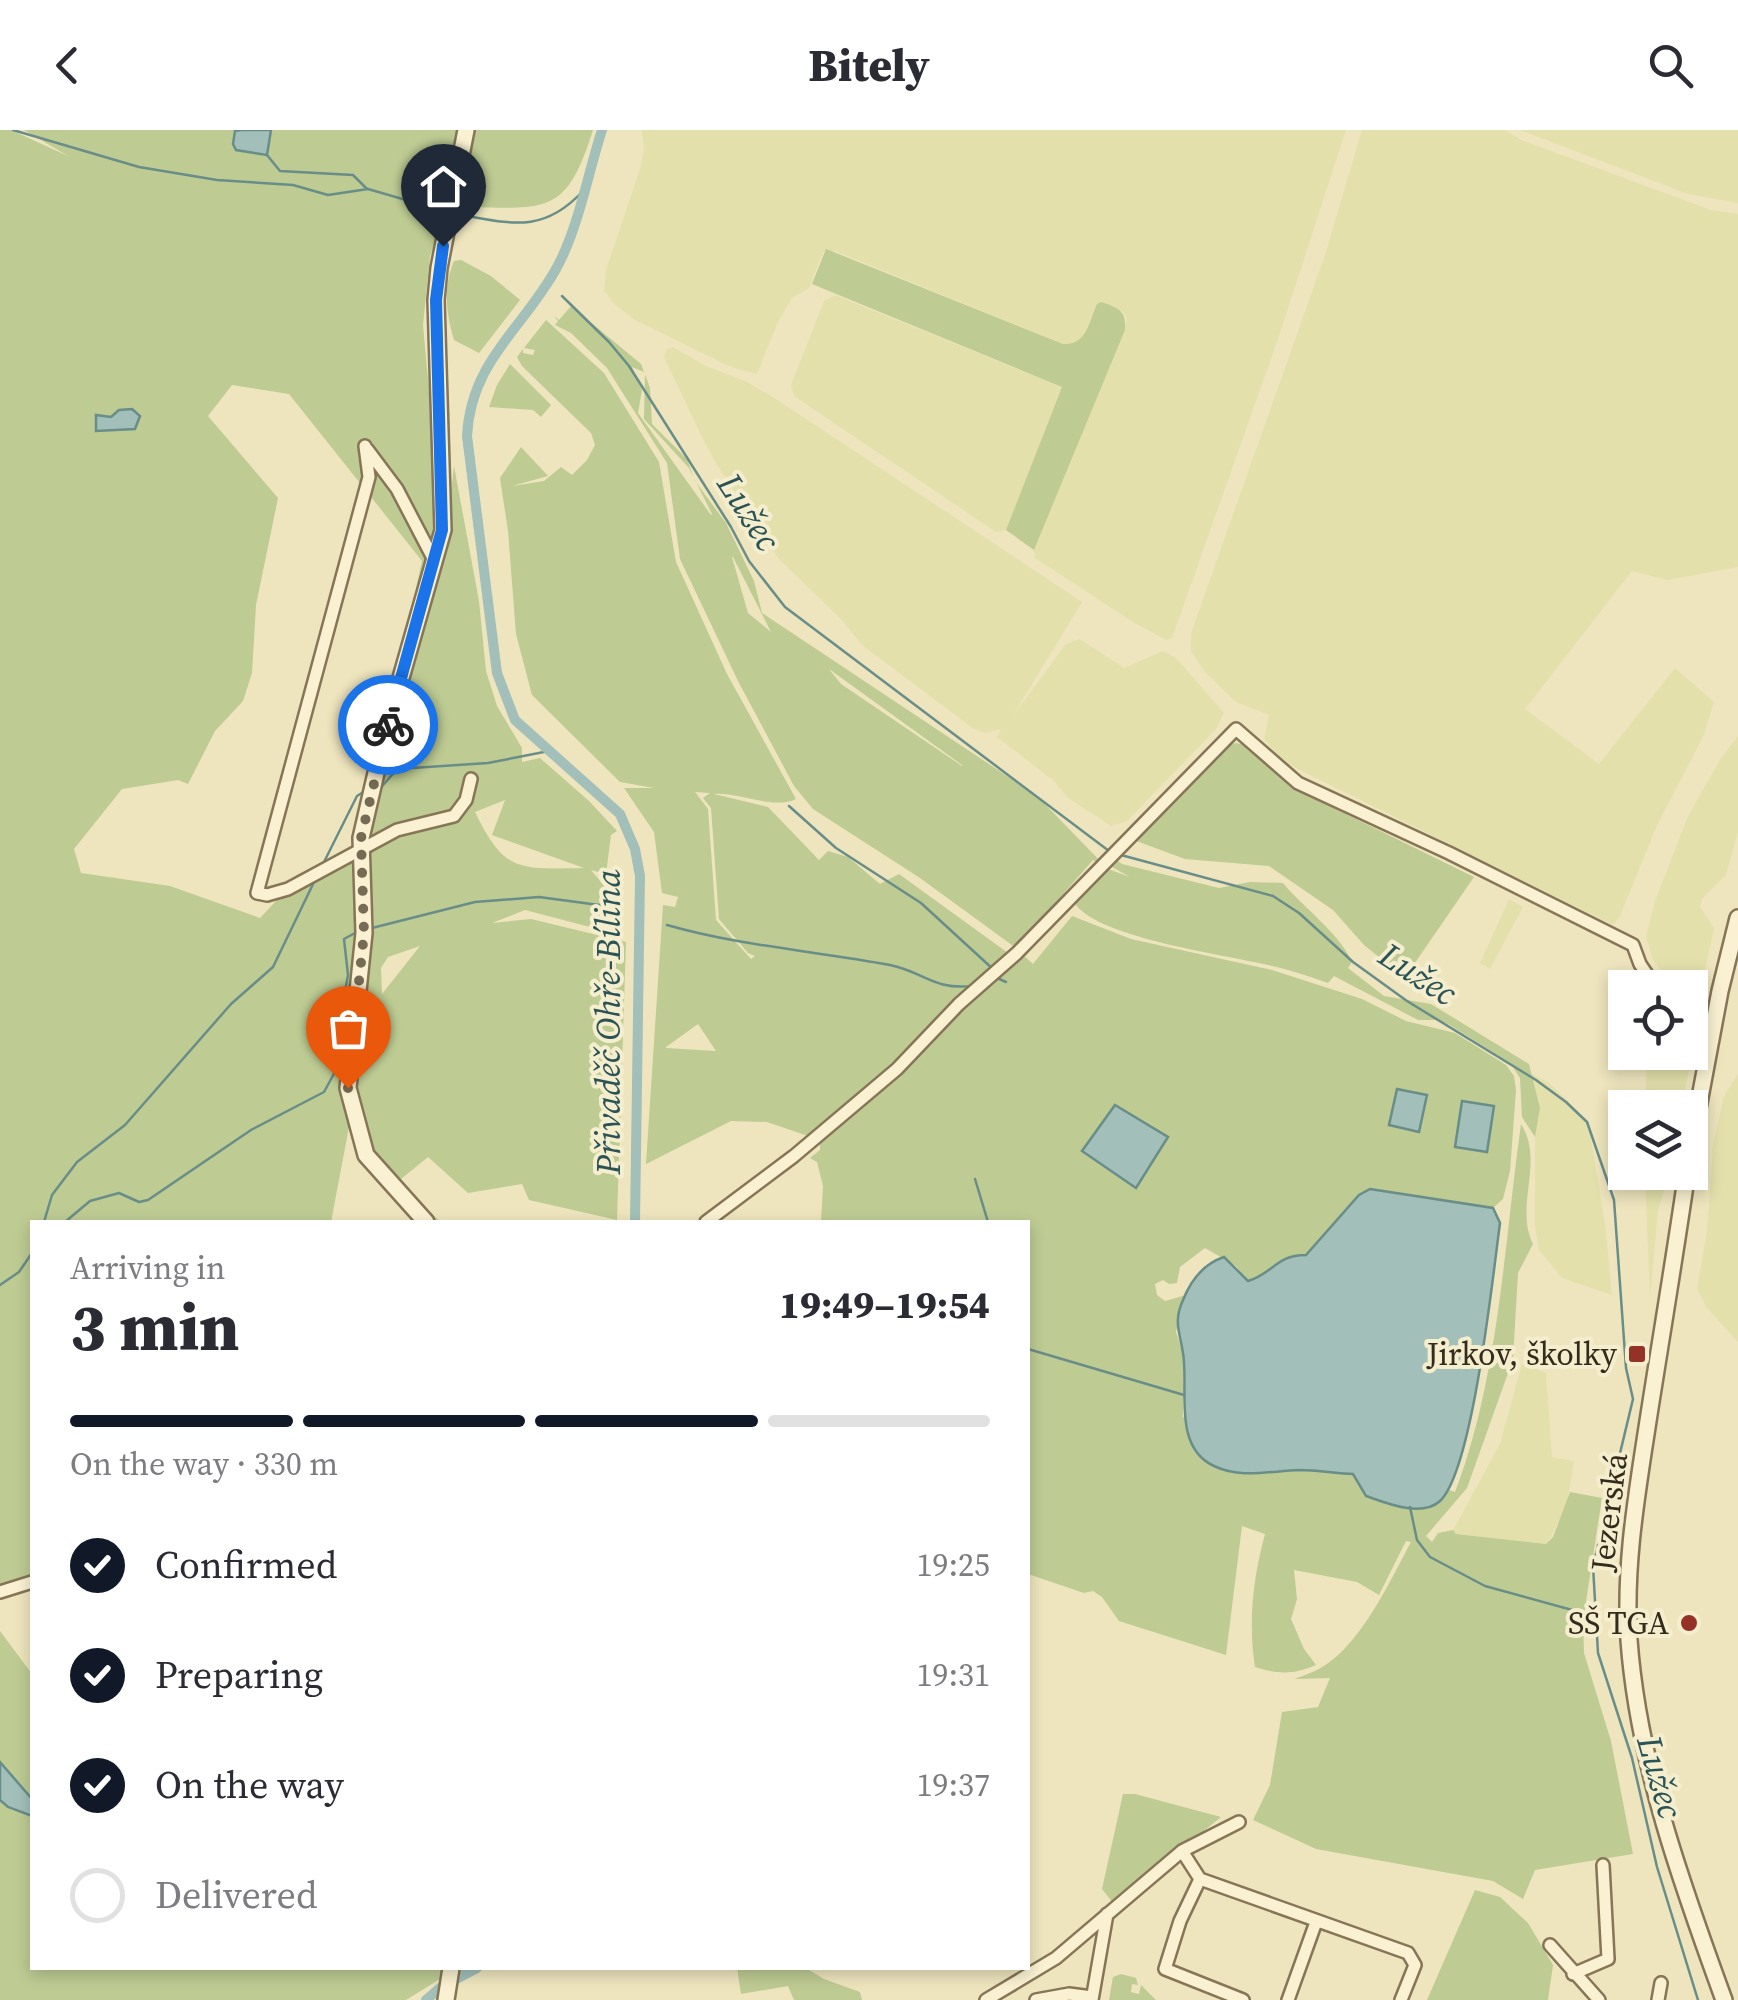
<!DOCTYPE html>
<meta charset="utf-8">
<style>
:root{--surface:#fff;--page:#f7f7f7;--text:#2b2b33;--muted:#7c7c81;--line:#e1e1e2;--accent:#111827}
body{margin:0;font-family:"Source Serif 4",serif;background:var(--page);color:var(--text);height:100vh;display:flex;flex-direction:column;font-size:38px;white-space:nowrap}
*{box-sizing:border-box;margin:0}
p{font-size:32px;color:var(--muted)}
.icon{flex:none;width:55px;height:55px;fill:none;stroke:currentColor;stroke-width:2;stroke-linecap:round;stroke-linejoin:round}
.map{position:relative;flex:1;overflow:hidden}
.panel{position:absolute;left:30px;top:1090px;width:1000px;height:750px;display:flex;flex-direction:column;background:var(--surface);border-radius:0px;box-shadow:0 5px 15px #0003}
.panel>*{flex:none}
.tools{position:absolute;left:1608px;top:840px;display:grid;gap:20px}
.tools a{display:grid;place-items:center;width:100px;height:100px;border-radius:0px;background:var(--surface);box-shadow:0 5px 15px #0003;font-size:50px}
.pin{position:absolute;display:grid;place-items:center;width:85px;height:85px;color:#fff;margin:-102px -42px;border-radius:50% 50% 50% 0;rotate:-45deg;box-shadow:0 0 10px #0007}
.pin .icon{rotate:45deg}
.courier{position:absolute;display:grid;place-items:center;width:100px;height:100px;margin:-50px;border:8px solid #1a73e8;border-radius:50%;background:#fff;color:#222;box-shadow:0 2px 12px #0007}
.overview em{font-style:normal;font-weight:800}
.overview div{display:flex;flex-direction:column-reverse}
.overview{display:flex;align-items:center;justify-content:space-between;height:170px;padding:0 40px}
h1{font-size:65px;font-weight:800;line-height:75px}
.bar{display:grid;grid-template-columns:repeat(4,1fr);gap:15px 10px;align-content:center;height:120px;padding:0 40px}
.bar i{height:12px;border-radius:8px;background:var(--line)}
.bar .selected{background:var(--accent)}
.bar p{grid-column:span 4}
ol{padding:0 40px;list-style:none}
li{display:flex;align-items:center;gap:30px;height:110px}
li p{margin-inline-start:auto}
li .icon{padding:10px;border-radius:50%;background:var(--accent);color:#fff;stroke-width:4}
li:last-child{color:var(--muted)}
li i{width:55px;height:55px;border:5px solid var(--line);border-radius:50%}
header{display:flex;justify-content:space-between;align-items:center;height:130px;padding:0 40px;background:var(--surface);font-size:45px;font-weight:800}
.map>svg:first-child{display:block}
.farmland{fill:#e3e0ac}
.green{fill:#becb93;fill-rule:evenodd}
.water{fill:#a2bfba;stroke:#698d88;stroke-width:2.5}
.lines{fill:none;stroke-linecap:round;stroke-linejoin:round}
.stream{stroke:#698d88;stroke-width:2.5}
.canal{stroke:#a2bfba;stroke-width:10}
.minor-casing{stroke:#867557;stroke-width:16}
.tertiary-casing{stroke:#867557;stroke-width:20}
.minor{stroke:#f9f1d1;stroke-width:11}
.tertiary{stroke:#f9f1d1;stroke-width:15}
.done{stroke:#766c55;stroke-width:10;stroke-dasharray:0 18}
.route{stroke:#1a73e8;stroke-width:12}
.poi-dot{fill:#953227;stroke:#f5eece;stroke-width:4}
.labels{text-anchor:middle;dominant-baseline:central;stroke-width:8;stroke-linejoin:round;paint-order:stroke}
.poi-label{font-size:32px;fill:#352b1c;stroke:#f5eece;text-anchor:end}
.street-label{font-size:32px;fill:#352b1c;stroke:#f5eece}
.water-label{font-size:35px;font-style:italic;fill:#2b5355;stroke:#f5eece}
</style>
<header><svg class="icon" aria-label="back" viewBox="0 0 24 24"><path d="M15 5l-7 7 7 7"/></svg>Bitely<svg class="icon" aria-label="search" viewBox="0 0 24 24"><circle cx="10" cy="10" r="6"/><path d="M15 15l6 6"/></svg></header>
<div class="map">
<svg width="1738" height="1870" viewBox="0 0 1738 1870">
<rect width="100%" height="100%" fill="#eee5be"/>
<path class="farmland" d="M 642,0 L 1346,0 L 1278,209 L 1172,508 L 1166,510 L 1133,492 L 1035,428 L 1034,420 L 1125,200 L 1127,189 L 1123,182 L 1114,176 L 1101,172 L 1097,174 L 1082,209 L 1074,215 L 1063,214 L 835,121 L 823,122 L 809,158 L 792,168 L 778,192 L 757,244 L 731,237 L 635,190 L 613,173 L 604,160 L 606,140 L 640,39 L 644,20 Z
M 1362,0 L 1505,0 L 1521,10 L 1711,80 L 1738,84 L 1738,437 L 1668,450 L 1632,441 L 1525,579 L 1599,634 L 1675,538 L 1714,572 L 1703,607 L 1658,693 L 1620,786 L 1613,795 L 1282,631 L 1264,609 L 1269,585 L 1236,572 L 1205,542 L 1191,521 L 1191,503 L 1325,125 Z
M 1520,0 L 1738,0 L 1738,73 L 1688,64 Z
M 835,165 L 1062,257 L 1006,400 L 996,402 L 794,266 L 791,255 L 824,171 Z
M 673,217 L 706,236 L 745,251 L 776,269 L 1082,472 L 1012,587 L 1066,514 L 1080,509 L 1124,538 L 1163,521 L 1176,528 L 1224,583 L 1216,599 L 1127,691 L 1111,696 L 1067,667 L 1053,650 L 997,607 L 1001,599 L 985,603 L 974,599 L 862,515 L 842,490 L 779,429 L 717,335 L 701,305 L 664,227 L 667,219 Z
M 1738,606 L 1738,701 L 1726,745 L 1702,769 L 1700,777 L 1714,798 L 1701,858 L 1690,864 L 1690,858 L 1677,857 L 1662,841 L 1653,830 L 1646,806 L 1655,771 L 1688,686 L 1721,628 Z
M 1509,769 L 1523,777 L 1490,839 L 1480,833 Z
M 1690,899 L 1696,902 L 1682,977 L 1645,977 L 1647,923 L 1690,922 Z
M 1531,943 L 1549,953 L 1568,971 L 1589,997 L 1605,1094 L 1612,1165 L 1562,1148 L 1539,1120 L 1535,1096 L 1535,1007 L 1540,978 Z
M 1738,944 L 1738,1212 L 1707,1178 L 1697,1159 L 1707,1102 L 1713,1014 L 1724,966 Z
M 1645,1043 L 1669,1043 L 1658,1081 L 1650,1169 Z
M 1522,1234 L 1546,1243 L 1552,1327 L 1574,1331 L 1567,1374 L 1547,1414 L 1456,1404 L 1453,1400 L 1500,1314 Z"/>
<path class="green" d="M 0,0 L 11,0 L 68,26 L 24,0 L 241,0 L 235,2 L 263,26 L 268,25 L 271,0 L 459,0 L 451,78 L 442,78 L 446,83 L 430,126 L 423,195 L 444,425 L 454,336 L 479,471 L 486,541 L 497,576 L 522,618 L 522,632 L 540,628 L 589,671 L 617,701 L 611,705 L 606,744 L 591,740 L 606,758 L 607,792 L 613,803 L 525,780 L 492,793 L 531,789 L 626,812 L 617,1090 L 529,1070 L 522,1054 L 468,1063 L 428,1027 L 396,1053 L 441,1092 L 414,1092 L 349,997 L 331,1092 L 32,1092 L 32,1449 L 0,1456 ZM 232,255 L 289,264 L 422,431 L 359,713 L 291,755 L 260,788 L 170,756 L 81,743 L 74,719 L 122,659 L 178,650 L 188,654 L 215,601 L 243,571 L 252,543 L 256,475 L 278,368 L 208,286 ZM 505,670 L 492,705 L 584,738 C 520,739 505,744 475,682 ZM 420,816 L 382,864 L 381,838 L 388,827 Z
M 469,0 L 593,0 C 567,83 549,79 469,77 L 462,80 Z
M 826,119 L 1063,214 C 1086,216 1089,192 1097,174 L 1101,172 C 1118,177 1127,181 1125,200 L 1034,420 L 1006,400 L 1062,257 L 812,154 Z
M 461,130 L 491,146 L 520,170 L 479,223 L 454,210 C 446,183 443,157 454,131 Z
M 571,176 L 641,234 L 644,242 L 632,237 L 642,260 L 638,283 L 711,385 L 712,384 L 689,338 L 644,289 L 645,244 L 650,258 L 652,294 L 687,329 L 695,351 L 726,393 L 754,451 L 762,483 L 1037,666 L 1108,739 L 1130,747 L 1105,733 L 1112,726 L 1122,734 L 1219,758 L 1250,752 L 1283,753 C 1304,778 1340,804 1352,832 L 1348,838 L 1384,866 L 1431,874 L 1529,934 L 1540,978 L 1535,1007 L 1522,987 L 1520,948 L 1510,933 L 1450,895 L 1439,890 L 1418,890 L 1334,846 L 1328,853 C 1308,846 1288,839 1268,835 C 1225,825 1101,808 1076,775 L 1077,766 L 1102,736 L 1093,730 L 1016,818 L 920,748 L 813,679 L 794,656 L 738,551 L 680,429 L 667,333 L 607,238 L 571,203 L 555,195 L 558,191 L 554,186 L 559,190 ZM 732,427 L 733,427 L 771,502 L 748,483 ZM 829,539 L 962,635 L 962,636 L 841,554 Z
M 546,190 L 604,243 L 659,332 L 676,432 L 727,544 L 796,669 C 774,680 738,662 714,664 L 768,677 L 819,730 L 828,721 L 848,727 L 880,754 L 899,744 L 1008,823 L 1022,824 L 1033,834 L 1072,786 L 1131,809 L 1272,840 L 1362,869 L 1406,891 L 1455,903 L 1506,935 L 1514,946 L 1516,960 L 1510,1041 L 1503,1069 L 1493,1078 L 1370,1059 L 1306,1125 C 1271,1125 1274,1143 1247,1151 L 1236,1136 L 1205,1118 L 1180,1137 L 1177,1153 L 1169,1154 L 1163,1150 L 1155,1154 L 1157,1165 L 1165,1171 L 1186,1165 L 1176,1202 L 1183,1222 L 1183,1287 L 1302,1340 L 1353,1344 L 1366,1366 L 1412,1378 L 1441,1370 L 1446,1359 L 1455,1362 C 1499,1248 1504,1114 1521,994 C 1545,1032 1514,1076 1533,1114 L 1518,1143 L 1513,1229 L 1467,1358 L 1426,1406 L 1432,1412 L 1438,1403 L 1453,1400 L 1456,1404 L 1546,1414 L 1553,1407 L 1570,1362 L 1602,1368 L 1583,1491 L 1584,1523 L 1611,1611 L 1633,1724 L 1535,1740 L 1523,1769 L 1493,1751 L 1316,1719 L 1253,1690 L 1270,1655 L 1282,1582 L 1318,1577 L 1330,1548 L 1295,1549 C 1304,1545 1315,1542 1324,1536 C 1362,1512 1390,1451 1411,1412 L 1406,1411 L 1379,1465 L 1357,1452 L 1294,1440 L 1297,1469 L 1291,1489 L 1304,1519 L 1316,1535 C 1294,1545 1277,1544 1255,1537 C 1248,1492 1253,1448 1265,1404 L 1242,1396 L 1226,1525 L 1119,1491 L 1102,1467 L 1093,1461 L 1084,1463 L 1028,1444 L 1028,1092 L 821,1092 L 823,1056 L 817,1032 L 810,1028 L 820,1020 L 820,1010 L 767,992 L 731,991 L 646,1034 L 663,775 L 675,777 L 678,767 L 662,763 L 654,702 L 624,658 L 654,658 L 620,652 L 532,565 L 516,504 L 508,401 L 500,348 L 521,317 L 548,346 L 512,356 L 544,351 L 561,337 L 572,345 L 587,330 L 595,315 L 591,303 L 522,236 L 517,227 L 523,219 L 523,223 L 533,225 L 535,220 L 524,218 ZM 695,662 L 710,663 L 703,668 L 711,678 L 719,789 L 748,823 L 755,826 L 751,829 L 716,790 L 708,679 ZM 698,894 L 716,921 L 666,918 L 666,917 Z
M 510,234 L 551,275 L 541,287 L 533,280 L 489,277 L 497,255 Z
M 1235,613 L 1241,614 L 1295,659 L 1474,747 L 1408,843 L 1400,844 L 1364,815 L 1333,780 L 1269,736 L 1185,729 L 1131,709 L 1227,616 Z
M 0,1501 L 32,1544 L 32,1669 L 0,1632 Z
M 1123,1664 L 1135,1664 L 1221,1687 L 1114,1774 L 1102,1759 Z
M 0,1670 L 8,1677 L 32,1685 L 32,1838 L 458,1838 L 406,1870 L 0,1870 Z
M 1475,1760 L 1500,1767 L 1528,1793 L 1553,1835 L 1548,1870 L 1427,1870 Z
M 737,1838 L 806,1838 L 824,1849 L 860,1862 L 862,1870 L 794,1870 L 788,1856 L 741,1864 Z
M 1121,1844 L 1136,1848 L 1138,1855 L 1132,1854 L 1131,1862 L 1139,1864 L 1141,1855 L 1156,1870 L 1109,1870 L 1113,1847 Z"/>
<path class="water" d="M 241,0 L 271,0 L 267,25 L 236,20 L 233,14 L 235,1 Z
M 132,279 L 140,286 L 135,299 L 96,301 L 96,285 L 111,287 L 119,280 Z
M 1397,959 L 1427,965 L 1419,1002 L 1389,995 Z
M 1462,971 L 1494,976 L 1487,1022 L 1455,1017 Z
M 1115,975 L 1168,1007 L 1136,1058 L 1082,1021 Z
M 1370,1059 L 1493,1078 L 1500,1093 C 1493,1144 1473,1340 1440,1371 C 1421,1388 1386,1373 1366,1366 L 1353,1344 C 1335,1343 1316,1340 1299,1340 C 1270,1341 1241,1349 1214,1336 C 1172,1317 1189,1257 1183,1223 C 1180,1202 1173,1192 1183,1170 C 1191,1150 1203,1134 1224,1127 L 1248,1151 C 1273,1144 1275,1125 1306,1125 L 1359,1065 Z
M 0,1632 L 32,1669 L 32,1686 L 8,1677 L 0,1670 Z"/>
<g class="lines">
<path class="stream" d="M 13,0 L 139,37 L 217,50 L 293,55 L 328,65 L 368,59 L 444,81
M 267,25 L 280,41 L 353,45 L 367,59
M 456,84 C 510,93 542,105 583,61
M 562,166 L 609,212 L 629,236 L 731,397 L 749,431 L 785,477 L 1109,721
M 378,661 L 397,639 L 488,633 L 549,621
M 789,676 L 836,718 L 921,773 L 994,840
M 1121,725 L 1273,766 L 1299,783 L 1353,832 L 1407,871 L 1536,950 L 1566,972 L 1587,992 L 1614,1070 L 1626,1238 L 1633,1269 L 1593,1436 L 1598,1523 L 1632,1628 L 1657,1737 L 1698,1870
M 323,734 L 357,666 L 365,661
M 667,795 C 740,816 816,821 890,835 C 924,842 933,860 972,856
M 368,799 L 475,772 L 539,767 L 614,777
M 997,848 L 1006,852
M 975,1049 L 988,1092
M 44,1092 L 52,1065 L 77,1032 L 125,995 L 231,874 L 273,837 L 315,750
M 65,1092 L 90,1071 L 119,1063 L 139,1072 L 148,1070 L 251,1000 L 324,962 L 342,929 L 344,910 L 341,882 L 348,845 L 344,809 L 355,803
M 0,1155 L 19,1142 L 32,1123
M 1028,1219 L 1184,1265
M 1410,1377 L 1417,1410 L 1430,1427 L 1485,1456 L 1594,1486"/>
<path class="canal" d="M 602,0 C 588,43 578,100 556,139 C 522,200 471,231 467,306 L 497,543 L 515,590 L 620,684 L 635,719 L 640,746 L 635,1092
M 426,1870 L 441,1857 L 477,1838"/>
<g class="minor-casing">
<path id="minor" d="M 365,316 L 369,347 L 257,763 L 267,765 L 288,759 L 397,700 L 454,686 L 466,670 L 471,649
M 367,319 L 397,359 L 434,430
M 1690,891 L 1713,901
M 706,1092 L 794,1026 L 897,939 L 959,874 L 1017,823 L 1236,599 L 1298,653 L 1449,723 L 1633,815 L 1640,834 L 1656,858
M 0,1462 L 32,1452
M 1182,1721 L 1200,1749 L 1408,1823 L 1415,1835 L 1401,1870
M 1200,1749 L 1180,1791 L 1165,1839 L 1243,1870
M 1550,1815 L 1599,1870
M 1573,1844 L 1608,1829 L 1603,1735
M 986,1870 L 1056,1828 L 1182,1721 L 1239,1692
M 1036,1870 L 1069,1864 L 1092,1867
M 1092,1870 L 1107,1784
M 1288,1870 L 1316,1792
M 1658,1870 L 1661,1853"/>
</g>
<g class="tertiary-casing">
<path id="tertiary" d="M 1690,1021 L 1720,861 L 1738,788
M 1687,1042 C 1675,1125 1661,1208 1648,1291 C 1637,1363 1624,1436 1629,1510 C 1638,1633 1682,1755 1724,1870
M 426,1092 L 366,1025 L 348,958 L 364,803 L 361,708 L 385,604 L 443,400 L 436,170 L 439,138 L 466,0
M 446,1870 L 451,1838"/>
</g>
<use href="#minor" class="minor"/>
<use href="#tertiary" class="tertiary"/>
</g>
<g class="lines">
<path class="done" d="M 348,958 L 364,803 L 361,708 L 388,595"/>
<path class="route" d="M 388,595 L 442,400 L 436,170 L 443,116"/>
</g>
<g class="poi-dot">
<rect x="1627" y="1214" width="20" height="20" rx="5"/>
<circle cx="1689" cy="1493" r="10"/>
</g>
<g class="labels">
<g class="poi-label">
<text x="1617" y="1224">Jirkov, školky</text>
<text x="1669" y="1493">SŠ TGA</text>
</g>
<g class="street-label">
<text transform="translate(1609 1382) rotate(-83)">Jezerská</text>
</g>
<g class="water-label">
<text transform="translate(749 382) rotate(57)">Lužec</text>
<text transform="translate(1418 844) rotate(33)">Lužec</text>
<text transform="translate(608 892) rotate(-90)">Přivaděč Ohře-Bílina</text>
<text transform="translate(1660 1647) rotate(74)">Lužec</text>
</g>
</g>
</svg>
<div class="tools">
<a><svg class="icon" aria-label="locate" viewBox="0 0 24 24"><circle cx="12" cy="12" r="6"/><path d="M12 2v4M12 18v4M2 12h4M18 12h4"/></svg></a>
<a><svg class="icon" aria-label="layers" viewBox="0 0 24 24"><path d="M12 4l9 5-9 5-9-5zM3 14l9 5 9-5"/></svg></a>
</div>
<div class="pin" style="left:348px;top:958px;background:#ea580c"><svg class="icon" aria-label="bag" viewBox="0 0 24 24"><path d="M5 8h14l-1 12H6zM9 8a3 3 0 0 1 6 0"/></svg></div>
<div class="pin" style="left:443px;top:116px;background:#1f2937"><svg class="icon" aria-label="home" viewBox="0 0 24 24"><path d="M3 11l9-7 9 7M6 9v11h12V9"/></svg></div>
<div class="courier" style="left:388px;top:595px"><svg class="icon" aria-label="bike" viewBox="0 0 24 24"><circle cx="6" cy="16" r="4"/><circle cx="18" cy="16" r="4"/><path d="M6 16l4-8h5l3 8M10 8l3 8H6M13 5h3"/></svg></div>
<section class="panel">
<div class="overview"><div><h1>3 min</h1><p>Arriving in</p></div><em>19:49–19:54</em></div>
<div class="bar"><i class="selected"></i><i class="selected"></i><i class="selected"></i><i></i><p>On the way · 330 m</p></div>
<ol>
<li><svg class="icon" aria-label="check" viewBox="0 0 24 24"><path d="M5 12l5 5 9-10"/></svg>Confirmed<p>19:25</p></li>
<li><svg class="icon" aria-label="check" viewBox="0 0 24 24"><path d="M5 12l5 5 9-10"/></svg>Preparing<p>19:31</p></li>
<li><svg class="icon" aria-label="check" viewBox="0 0 24 24"><path d="M5 12l5 5 9-10"/></svg>On the way<p>19:37</p></li>
<li><i></i>Delivered</li>
</ol>
</section>
</div>
